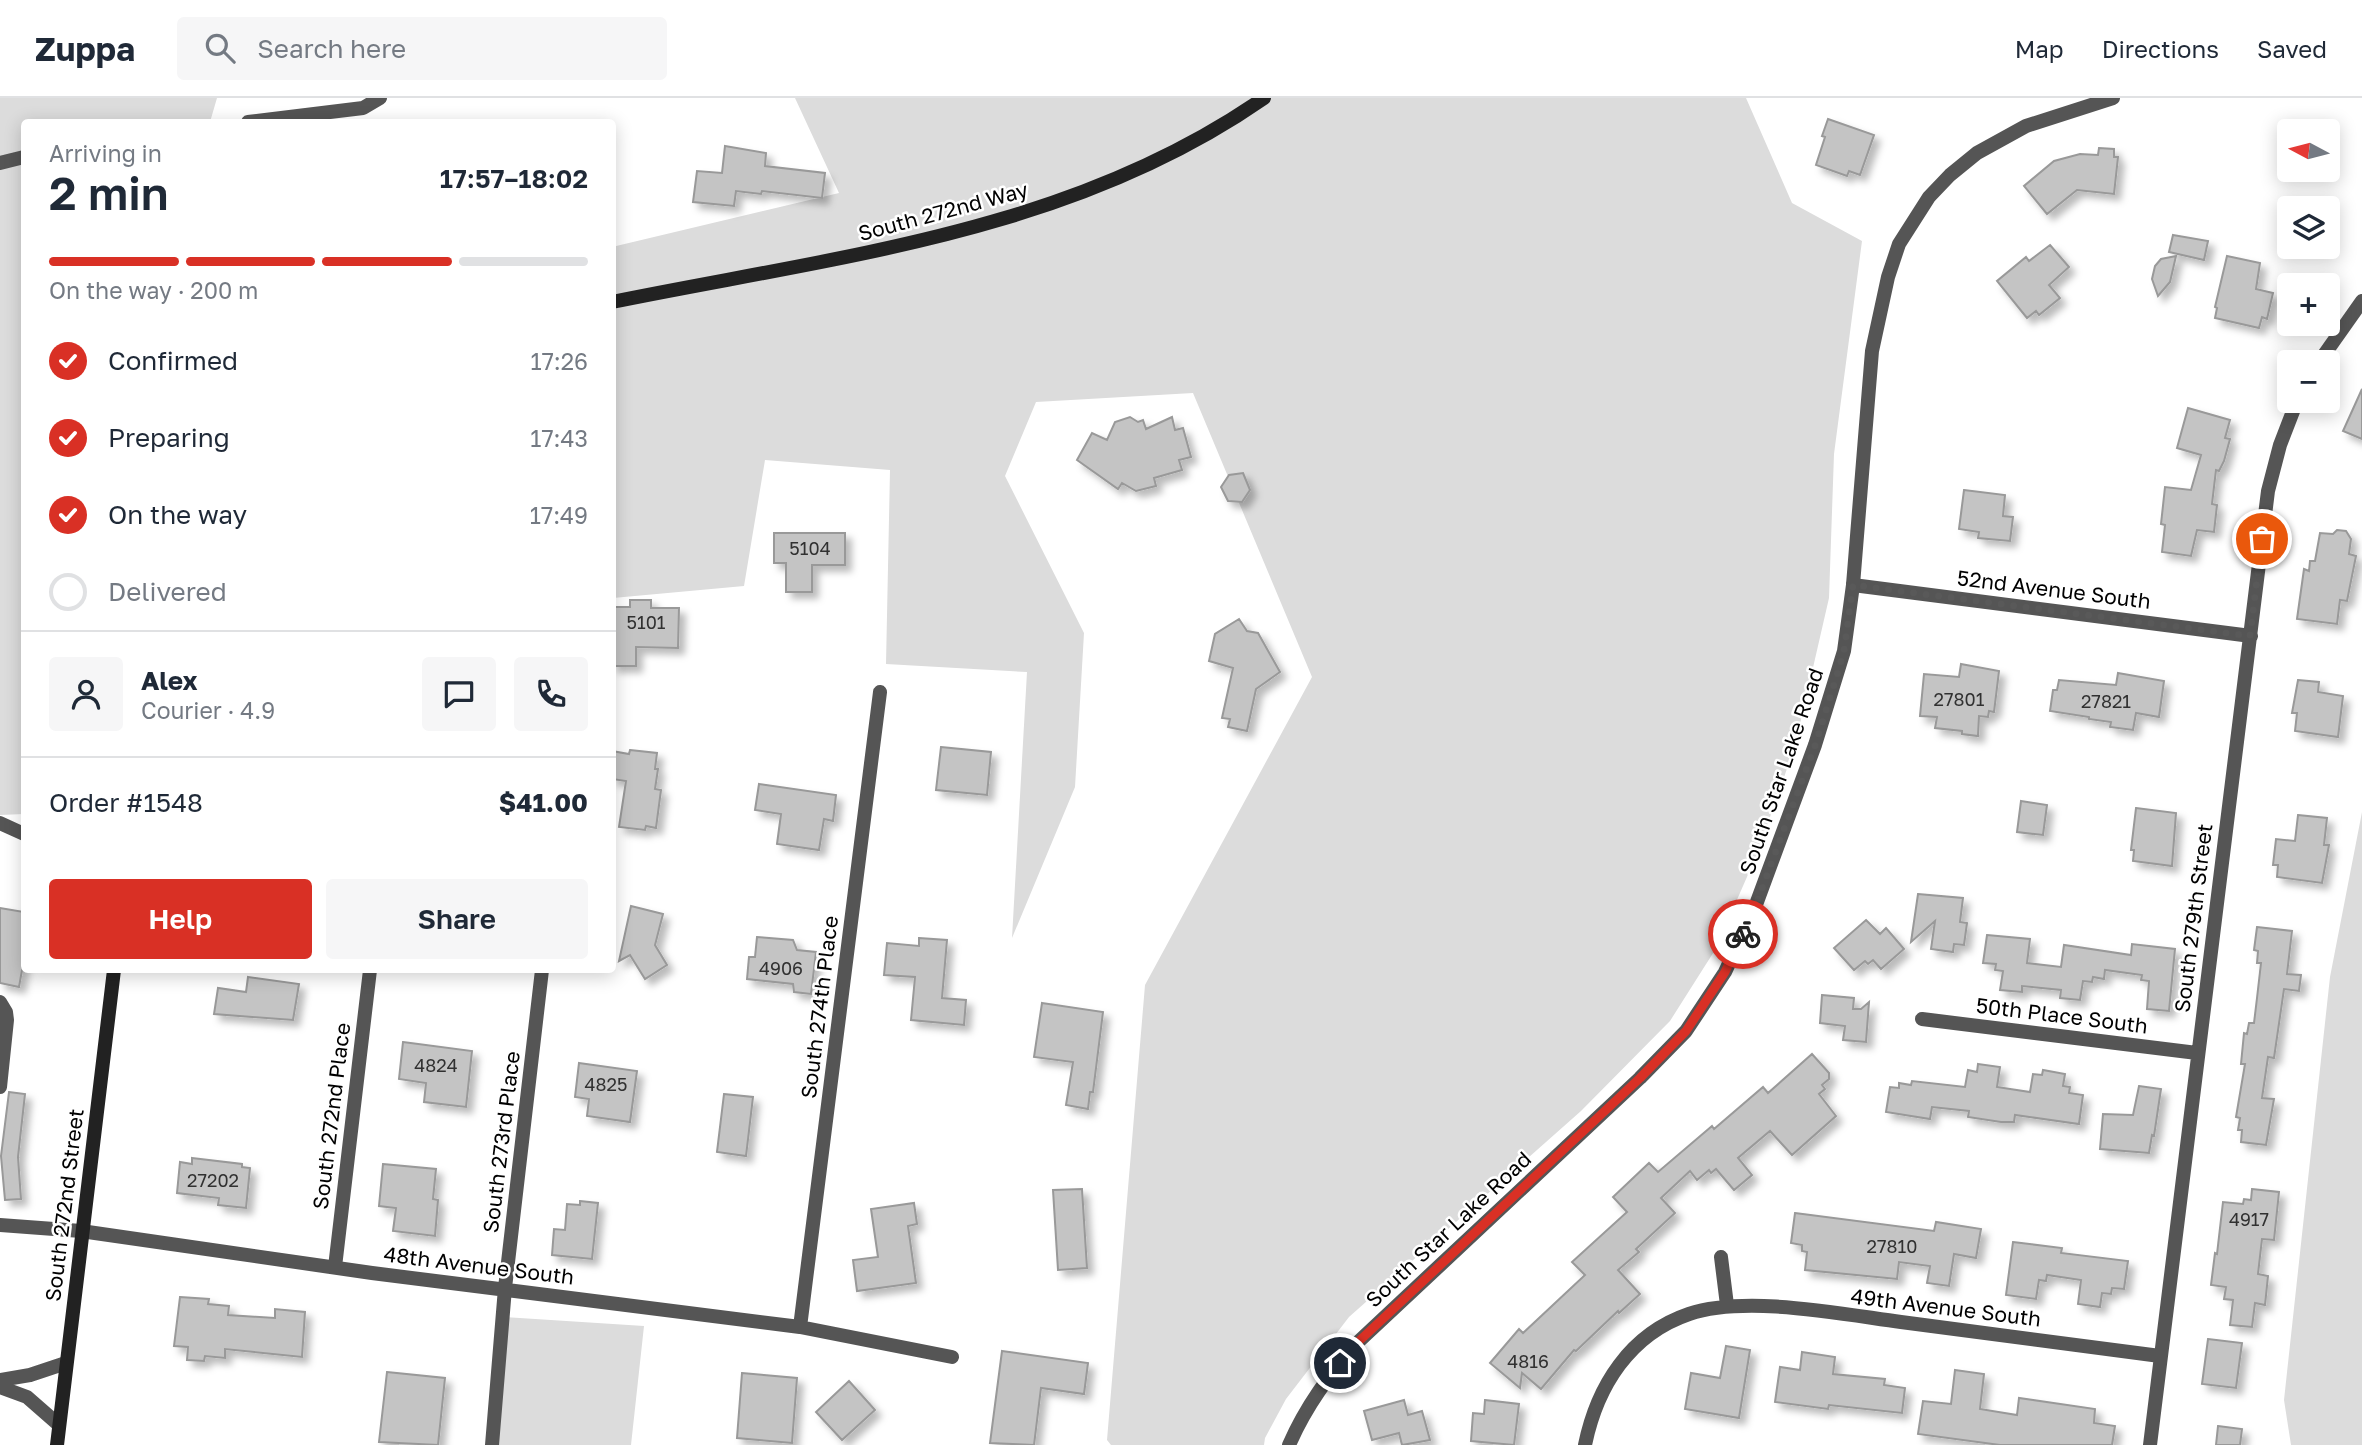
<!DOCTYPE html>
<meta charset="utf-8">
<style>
:root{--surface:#fff;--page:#f6f6f7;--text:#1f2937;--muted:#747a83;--line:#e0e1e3;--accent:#d93025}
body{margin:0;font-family:"Golos Text",sans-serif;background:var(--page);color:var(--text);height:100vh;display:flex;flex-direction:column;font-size:26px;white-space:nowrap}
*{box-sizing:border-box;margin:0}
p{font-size:23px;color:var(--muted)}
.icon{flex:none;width:38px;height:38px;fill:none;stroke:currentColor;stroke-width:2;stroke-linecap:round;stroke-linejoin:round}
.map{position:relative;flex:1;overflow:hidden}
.side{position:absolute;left:21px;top:21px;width:595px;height:854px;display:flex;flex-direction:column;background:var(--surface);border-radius:7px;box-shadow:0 4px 18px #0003}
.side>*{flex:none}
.needle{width:46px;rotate:277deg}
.controls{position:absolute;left:2277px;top:21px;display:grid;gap:14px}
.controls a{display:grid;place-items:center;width:63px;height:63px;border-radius:7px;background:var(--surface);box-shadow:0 4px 18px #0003;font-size:35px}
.pin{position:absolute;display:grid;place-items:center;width:60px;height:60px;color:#fff;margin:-30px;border:4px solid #fff;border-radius:50%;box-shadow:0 2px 7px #0007}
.courier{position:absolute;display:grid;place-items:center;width:70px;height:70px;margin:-35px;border:5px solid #d93025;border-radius:50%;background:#fff;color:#222;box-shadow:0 2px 9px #0007}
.head em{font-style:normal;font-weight:600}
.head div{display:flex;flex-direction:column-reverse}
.head{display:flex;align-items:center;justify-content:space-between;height:119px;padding:0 28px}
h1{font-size:46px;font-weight:600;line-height:52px}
.bar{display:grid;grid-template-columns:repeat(4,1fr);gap:10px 7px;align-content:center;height:84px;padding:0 28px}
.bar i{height:9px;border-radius:5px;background:var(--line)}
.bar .on{background:var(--accent)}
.bar p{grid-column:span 4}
.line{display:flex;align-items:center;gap:18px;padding:0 28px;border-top:2px solid var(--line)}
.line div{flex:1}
.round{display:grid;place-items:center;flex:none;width:74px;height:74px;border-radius:7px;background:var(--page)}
ol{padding:0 28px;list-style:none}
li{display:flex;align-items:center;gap:21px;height:77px}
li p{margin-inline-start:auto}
li .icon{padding:7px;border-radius:50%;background:var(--accent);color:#fff;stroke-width:4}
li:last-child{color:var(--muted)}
li i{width:38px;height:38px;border:4px solid var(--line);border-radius:50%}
.action{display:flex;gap:14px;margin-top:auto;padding:14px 28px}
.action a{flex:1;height:80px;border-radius:7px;background:var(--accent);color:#fff;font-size:28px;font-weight:600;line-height:80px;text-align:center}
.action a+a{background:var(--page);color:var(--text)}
header{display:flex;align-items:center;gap:42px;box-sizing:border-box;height:98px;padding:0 35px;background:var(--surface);border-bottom:2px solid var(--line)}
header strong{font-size:33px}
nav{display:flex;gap:38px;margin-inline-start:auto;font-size:24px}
.search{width:490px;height:63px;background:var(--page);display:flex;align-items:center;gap:18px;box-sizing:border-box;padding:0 24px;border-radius:7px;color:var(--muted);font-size:26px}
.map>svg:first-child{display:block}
.green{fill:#dcdcdc}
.building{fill:#c4c4c4;stroke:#999;stroke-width:2;filter:url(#shadow)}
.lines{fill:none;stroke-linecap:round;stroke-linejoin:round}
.minor{stroke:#555;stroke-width:14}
.tertiary{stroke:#555;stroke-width:14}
.secondary{stroke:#222;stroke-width:14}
.done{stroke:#595959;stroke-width:7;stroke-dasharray:0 12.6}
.route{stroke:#d93025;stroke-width:9}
.labels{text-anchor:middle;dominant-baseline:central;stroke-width:5;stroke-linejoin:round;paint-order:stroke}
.number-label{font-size:18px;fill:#313131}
.street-label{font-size:21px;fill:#000;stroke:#fff}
</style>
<header>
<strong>Zuppa</strong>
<div class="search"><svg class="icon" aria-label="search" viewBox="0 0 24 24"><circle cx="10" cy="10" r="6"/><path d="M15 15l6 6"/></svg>Search here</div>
<nav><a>Map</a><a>Directions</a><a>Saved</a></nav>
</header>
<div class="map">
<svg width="2362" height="1347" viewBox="0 0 2362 1347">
<defs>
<filter id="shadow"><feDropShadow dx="6" dy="6" stdDeviation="3.5" flood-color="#0004"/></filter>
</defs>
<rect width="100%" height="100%" fill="#fff"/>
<path class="green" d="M 0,0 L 217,0 L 210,24 L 24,24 L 24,716 L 0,717 Z
M 795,0 L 1746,0 L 1792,105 L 1862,143 L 1834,356 L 1829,500 L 1795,648 L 1757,756 L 1715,852 L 1670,923 L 1581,1013 L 1349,1219 L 1286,1301 L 1265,1340 L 1264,1347 L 1111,1347 L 1107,1342 L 1145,887 L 1312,579 L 1193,295 L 1036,304 L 1005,378 L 1084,535 L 1075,689 L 1012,840 L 1027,574 L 886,566 L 890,372 L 765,362 L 744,488 L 613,500 L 612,149 L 839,95 Z
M 2362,714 L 2362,1347 L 2291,1347 L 2284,1302 L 2330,879 Z
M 503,1219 L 644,1228 L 631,1347 L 492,1347 Z"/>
<path class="building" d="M 1828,21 L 1874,37 L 1860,77 L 1849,73 L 1847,78 L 1816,67 L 1825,39 L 1822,38 Z
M 725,48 L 766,55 L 765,68 L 825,75 L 822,100 L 762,93 L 761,96 L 736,93 L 734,108 L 693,104 L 697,73 L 722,75 Z
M 2099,50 L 2114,51 L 2114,59 L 2118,59 L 2114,96 L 2077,92 L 2047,116 L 2024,88 L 2054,63 L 2080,56 L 2098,57 Z
M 2173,137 L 2208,143 L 2204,162 L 2169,154 Z
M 2050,147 L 2069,169 L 2049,187 L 2060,200 L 2039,217 L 2036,213 L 2027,220 L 1997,183 L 2026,159 L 2029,163 Z
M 2176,158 L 2170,184 L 2158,198 L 2152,181 L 2155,168 L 2161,161 Z
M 2227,158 L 2260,165 L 2256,191 L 2273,195 L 2267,221 L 2262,219 L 2259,230 L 2215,220 L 2217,210 L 2215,209 Z
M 2362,291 L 2362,341 L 2343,333 Z
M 2188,310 L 2230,322 L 2225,340 L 2230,341 L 2224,363 L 2219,373 L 2216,372 L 2212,406 L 2217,407 L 2214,434 L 2197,432 L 2191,458 L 2162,454 L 2165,427 L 2161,426 L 2165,389 L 2191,392 L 2201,357 L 2177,350 Z
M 1130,319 L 1138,324 L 1143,322 L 1146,331 L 1172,319 L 1175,332 L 1183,330 L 1191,359 L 1179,362 L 1182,372 L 1154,380 L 1156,388 L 1136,393 L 1122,385 L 1118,391 L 1077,362 L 1092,335 L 1107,342 L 1115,324 Z
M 1243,375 L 1250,392 L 1242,404 L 1228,403 L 1221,389 L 1229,377 Z
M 1964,392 L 2005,397 L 2003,418 L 2013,419 L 2010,443 L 1978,440 L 1979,434 L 1959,431 Z
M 2337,432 L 2346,433 L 2351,441 L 2349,456 L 2356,458 L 2347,503 L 2340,502 L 2337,526 L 2297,521 L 2304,471 L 2309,473 L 2310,463 L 2315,463 L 2320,435 L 2333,436 Z
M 774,435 L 845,435 L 845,467 L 812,467 L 812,494 L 786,494 L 786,465 L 774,465 Z
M 630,502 L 651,502 L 651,510 L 679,510 L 678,550 L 636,549 L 636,568 L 612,568 L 612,509 L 630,509 Z
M 1239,521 L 1247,533 L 1258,535 L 1280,574 L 1256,591 L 1247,633 L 1228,629 L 1230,621 L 1222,620 L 1233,570 L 1209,563 L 1215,536 Z
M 1961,566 L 1999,573 L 1994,614 L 1989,613 L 1988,619 L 1979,618 L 1978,638 L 1962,636 L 1962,633 L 1935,630 L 1937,619 L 1920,618 L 1924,576 L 1959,579 Z
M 2118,575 L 2164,583 L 2159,619 L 2136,615 L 2133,632 L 2110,629 L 2111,624 L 2089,621 L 2089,619 L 2050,613 L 2053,592 L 2057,592 L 2059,582 L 2116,587 Z
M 2298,582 L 2319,584 L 2318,594 L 2343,598 L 2338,639 L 2295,633 L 2297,615 L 2292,615 Z
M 941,649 L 991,654 L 987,697 L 936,692 Z
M 630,652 L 657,655 L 655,671 L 658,671 L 655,691 L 661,692 L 656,730 L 646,728 L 645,732 L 619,729 L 626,683 L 612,681 L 612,653 L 629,656 Z
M 759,686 L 836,697 L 833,723 L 824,721 L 819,752 L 777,746 L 781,716 L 755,712 Z
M 2021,703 L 2047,707 L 2043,737 L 2017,734 Z
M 2136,710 L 2176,715 L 2172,768 L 2133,763 L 2134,752 L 2131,752 Z
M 2298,717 L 2327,720 L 2324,747 L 2329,747 L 2322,785 L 2277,779 L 2278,767 L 2273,767 L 2276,741 L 2295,743 Z
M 1918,796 L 1963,800 L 1960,824 L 1967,825 L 1964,847 L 1954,846 L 1953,854 L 1931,851 L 1935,823 L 1911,844 Z
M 631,808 L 663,816 L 655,847 L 667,867 L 645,881 L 630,857 L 619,863 Z
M 0,810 L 24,814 L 24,861 L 19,889 L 0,885 Z
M 1866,822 L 1880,836 L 1886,830 L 1904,851 L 1881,871 L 1873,862 L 1868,866 L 1865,863 L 1854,872 L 1834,850 Z
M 2257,829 L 2292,833 L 2287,876 L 2301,877 L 2299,893 L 2284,891 L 2274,960 L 2268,959 L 2262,1000 L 2274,1001 L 2266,1047 L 2241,1044 L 2242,1032 L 2238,1032 L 2240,1020 L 2236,1019 L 2245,966 L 2241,966 L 2244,935 L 2247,936 L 2249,925 L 2254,925 L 2257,900 L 2261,865 L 2257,865 L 2258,853 L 2254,852 Z
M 1987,837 L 2030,841 L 2027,865 L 2061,869 L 2064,847 L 2131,857 L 2132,846 L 2175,851 L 2169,913 L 2147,911 L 2149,883 L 2141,882 L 2142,877 L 2105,872 L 2104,881 L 2093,879 L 2092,884 L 2083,883 L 2080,902 L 2060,900 L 2061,892 L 2022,888 L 2022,894 L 2000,892 L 2003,873 L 1995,872 L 1996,866 L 1983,865 Z
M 757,839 L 793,842 L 797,852 L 816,854 L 811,896 L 794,894 L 793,886 L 747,881 L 749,859 L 755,859 Z
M 919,840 L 947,842 L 942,900 L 966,902 L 964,927 L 911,922 L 915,879 L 884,877 L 887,845 L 919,848 Z
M 248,879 L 299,886 L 293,922 L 214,916 L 218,890 L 246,894 Z
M 1822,897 L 1854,900 L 1853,911 L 1861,911 L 1869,904 L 1866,944 L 1843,942 L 1845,928 L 1820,925 Z
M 1042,905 L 1103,914 L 1093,994 L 1090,994 L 1088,1011 L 1066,1007 L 1073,964 L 1034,959 Z
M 403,944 L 472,953 L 466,1009 L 424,1004 L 426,985 L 399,981 Z
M 1812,956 L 1829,975 L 1829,981 L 1822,987 L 1825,991 L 1819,996 L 1836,1018 L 1792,1057 L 1770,1033 L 1738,1060 L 1752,1077 L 1734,1092 L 1716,1071 L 1711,1075 L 1709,1072 L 1697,1082 L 1690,1073 L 1661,1100 L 1675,1115 L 1636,1151 L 1639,1154 L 1618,1172 L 1640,1196 L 1619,1215 L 1618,1213 L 1576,1253 L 1574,1252 L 1541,1291 L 1522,1275 L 1520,1290 L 1490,1265 L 1519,1231 L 1523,1235 L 1585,1177 L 1572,1164 L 1627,1114 L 1613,1099 L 1649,1065 L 1658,1074 L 1712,1028 L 1714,1031 L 1763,989 L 1768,995 Z
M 579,965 L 637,973 L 630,1024 L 587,1018 L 589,1001 L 575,999 Z
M 1978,966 L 2000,969 L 1997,989 L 2030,994 L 2033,976 L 2042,977 L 2043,972 L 2065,976 L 2063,988 L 2070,989 L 2069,995 L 2083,997 L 2079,1026 L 2015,1017 L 2014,1024 L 2001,1024 L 1968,1019 L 1969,1013 L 1932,1009 L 1930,1021 L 1886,1014 L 1890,989 L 1899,990 L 1899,985 L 1911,987 L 1912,983 L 1965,989 L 1968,972 L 1977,974 Z
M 2139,988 L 2161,991 L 2154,1038 L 2152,1037 L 2149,1055 L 2100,1051 L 2103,1016 L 2133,1017 Z
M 9,994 L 25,996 L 18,1059 L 21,1101 L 5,1102 L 1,1058 Z
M 724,996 L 753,999 L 746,1058 L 717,1054 Z
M 192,1060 L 242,1066 L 242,1069 L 250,1070 L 246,1110 L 218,1107 L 219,1100 L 177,1095 L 180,1064 L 192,1066 Z
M 383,1066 L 436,1071 L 433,1101 L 438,1102 L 435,1138 L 393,1133 L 396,1110 L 379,1108 Z
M 1082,1091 L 1087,1170 L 1058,1172 L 1053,1092 Z
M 2252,1091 L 2279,1094 L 2274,1142 L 2262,1141 L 2258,1176 L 2268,1178 L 2265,1207 L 2255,1205 L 2252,1229 L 2230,1227 L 2233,1202 L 2224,1201 L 2226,1189 L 2211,1187 L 2215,1155 L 2217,1156 L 2223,1104 L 2243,1106 L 2244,1101 L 2251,1102 Z
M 580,1103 L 598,1105 L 592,1161 L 552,1157 L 554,1131 L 565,1132 L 567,1106 L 580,1107 Z
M 914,1105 L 917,1126 L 908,1128 L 916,1185 L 857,1193 L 853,1162 L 878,1159 L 871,1111 Z
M 1795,1115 L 1934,1133 L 1936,1124 L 1981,1131 L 1976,1160 L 1954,1156 L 1949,1188 L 1927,1185 L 1930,1168 L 1899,1164 L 1897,1181 L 1805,1172 L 1807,1154 L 1802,1153 L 1802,1147 L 1791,1145 Z
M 2013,1144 L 2062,1150 L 2061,1155 L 2128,1163 L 2124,1191 L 2112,1190 L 2111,1196 L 2102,1195 L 2100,1209 L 2078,1206 L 2081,1182 L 2047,1177 L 2046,1183 L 2039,1182 L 2036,1201 L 2006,1197 Z
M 180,1199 L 209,1201 L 208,1206 L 229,1208 L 228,1217 L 275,1220 L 275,1211 L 305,1214 L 302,1259 L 225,1251 L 225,1260 L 205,1258 L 204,1263 L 187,1262 L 188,1249 L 174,1248 Z
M 2208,1241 L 2242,1245 L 2236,1290 L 2202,1286 Z
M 1726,1248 L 1750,1252 L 1739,1320 L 1685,1311 L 1691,1275 L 1720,1280 Z
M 1002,1253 L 1088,1265 L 1084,1296 L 1041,1290 L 1034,1347 L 990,1345 Z
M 1802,1254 L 1835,1259 L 1833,1276 L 1885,1281 L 1884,1287 L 1905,1290 L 1902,1315 L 1829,1307 L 1828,1311 L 1775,1304 L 1780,1269 L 1800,1272 Z
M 1955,1272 L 1984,1276 L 1980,1311 L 2017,1317 L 2019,1300 L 2095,1311 L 2094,1325 L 2115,1328 L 2112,1347 L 2000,1347 L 1918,1336 L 1923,1303 L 1951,1306 Z
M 387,1274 L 445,1280 L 438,1347 L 379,1344 Z
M 742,1275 L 797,1280 L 792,1345 L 737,1340 Z
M 849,1283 L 875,1312 L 842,1342 L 816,1314 Z
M 1404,1302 L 1408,1317 L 1422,1313 L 1430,1342 L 1402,1347 L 1399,1335 L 1372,1342 L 1364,1313 Z
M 1485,1302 L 1519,1306 L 1514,1347 L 1471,1343 L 1473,1315 L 1484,1316 Z
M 2218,1328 L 2242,1331 L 2240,1347 L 2216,1347 Z"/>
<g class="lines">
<path class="minor" d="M 248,24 L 363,10 L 380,0
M 0,65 L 24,59
M 2319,264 L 2362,203
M 1853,487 L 2251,538
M 0,904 L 6,914 L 7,922 L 0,989
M 1922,921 L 2197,955
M 0,1127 L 81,1133 L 372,1175 L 800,1229 L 952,1259
M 1721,1159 L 1727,1207
M 335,1169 L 370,872
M 800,1229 L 880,594
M 0,1282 L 30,1277 L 66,1265
M 0,1289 L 27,1299 L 59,1327
M 492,1347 L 505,1190 L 542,872
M 1585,1347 C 1597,1288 1630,1236 1689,1216 C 1746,1197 1841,1216 1901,1224 C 1987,1235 2073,1246 2160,1258
M 2150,1347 L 2268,393 L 2280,347 L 2297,303"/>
<path class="tertiary" d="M 0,725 L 24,736
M 1289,1347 C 1306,1308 1329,1277 1357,1245 L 1640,980 L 1686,933 L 1725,874 L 1754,812 L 1815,647 L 1844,553 L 1853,487 L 1872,253 L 1888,179 L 1899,146 L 1929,99 L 1950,77 L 1977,55 L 2026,28 L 2113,0"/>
<path class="secondary" d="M 612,204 C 837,158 1070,135 1264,0
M 57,1347 L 114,872"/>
</g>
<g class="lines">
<path class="done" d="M 1743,836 L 1754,812 L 1815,648 L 1837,577 L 1844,553 L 1853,487 L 2250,538 L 2262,441"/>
<path class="route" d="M 1340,1265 L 1357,1245 L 1640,980 L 1686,933 L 1725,874 L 1743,836"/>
</g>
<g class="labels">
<g class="number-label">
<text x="810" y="450">5104</text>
<text x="646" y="524">5101</text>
<text x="1959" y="601">27801</text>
<text x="2106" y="603">27821</text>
<text x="781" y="870">4906</text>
<text x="436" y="967">4824</text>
<text x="606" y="986">4825</text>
<text x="213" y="1082">27202</text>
<text x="2249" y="1121">4917</text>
<text x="1892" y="1148">27810</text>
<text x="1528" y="1263">4816</text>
</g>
<g class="street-label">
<text transform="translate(943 113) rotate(-15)">South 272nd Way</text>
<text transform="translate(2054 491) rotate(7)">52nd Avenue South</text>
<text transform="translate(1781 673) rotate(-71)">South Star Lake Road</text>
<text transform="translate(2193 820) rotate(-83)">South 279th Street</text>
<text transform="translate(819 909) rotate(-83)">South 274th Place</text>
<text transform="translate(2062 917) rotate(7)">50th Place South</text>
<text transform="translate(331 1018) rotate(-83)">South 272nd Place</text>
<text transform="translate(501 1044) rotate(-83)">South 273rd Place</text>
<text transform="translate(64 1107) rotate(-83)">South 272nd Street</text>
<text transform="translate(1448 1131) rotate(-43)">South Star Lake Road</text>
<text transform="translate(479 1167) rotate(7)">48th Avenue South</text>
<text transform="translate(1946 1209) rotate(7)">49th Avenue South</text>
</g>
</g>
</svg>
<div class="controls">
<a><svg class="needle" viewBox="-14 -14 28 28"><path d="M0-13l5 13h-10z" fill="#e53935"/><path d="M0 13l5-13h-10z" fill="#747a83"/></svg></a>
<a><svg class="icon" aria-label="layers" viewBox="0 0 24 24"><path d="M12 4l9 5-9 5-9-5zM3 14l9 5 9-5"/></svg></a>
<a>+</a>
<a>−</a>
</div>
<div class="pin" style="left:2262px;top:441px;background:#ea580c"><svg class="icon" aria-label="bag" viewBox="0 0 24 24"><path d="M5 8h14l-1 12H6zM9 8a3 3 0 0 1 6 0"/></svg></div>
<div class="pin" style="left:1340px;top:1265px;background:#1f2937"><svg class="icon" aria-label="home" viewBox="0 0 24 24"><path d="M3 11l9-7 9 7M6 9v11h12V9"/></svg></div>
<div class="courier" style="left:1743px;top:836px"><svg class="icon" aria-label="bike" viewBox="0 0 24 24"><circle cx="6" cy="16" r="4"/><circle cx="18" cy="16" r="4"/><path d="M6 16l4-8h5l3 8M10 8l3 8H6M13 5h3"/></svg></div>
<section class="side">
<div class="head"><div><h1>2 min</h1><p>Arriving in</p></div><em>17:57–18:02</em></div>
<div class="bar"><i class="on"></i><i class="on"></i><i class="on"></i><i></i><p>On the way · 200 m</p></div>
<ol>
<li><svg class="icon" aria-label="check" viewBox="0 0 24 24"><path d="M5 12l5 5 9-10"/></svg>Confirmed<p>17:26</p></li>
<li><svg class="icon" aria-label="check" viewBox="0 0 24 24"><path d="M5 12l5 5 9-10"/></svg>Preparing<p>17:43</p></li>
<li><svg class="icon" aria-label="check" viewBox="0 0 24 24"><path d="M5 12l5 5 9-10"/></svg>On the way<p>17:49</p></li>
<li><i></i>Delivered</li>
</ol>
<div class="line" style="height:126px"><a class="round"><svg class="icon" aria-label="person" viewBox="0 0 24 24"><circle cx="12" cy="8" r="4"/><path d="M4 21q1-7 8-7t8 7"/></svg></a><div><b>Alex</b><p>Courier · 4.9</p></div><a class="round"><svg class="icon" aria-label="chat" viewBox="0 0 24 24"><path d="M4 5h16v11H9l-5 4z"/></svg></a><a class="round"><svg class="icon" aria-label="phone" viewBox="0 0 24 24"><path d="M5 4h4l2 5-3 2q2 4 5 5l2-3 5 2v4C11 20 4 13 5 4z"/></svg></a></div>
<div class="line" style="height:91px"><div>Order #1548</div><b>$41.00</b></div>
<div class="action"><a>Help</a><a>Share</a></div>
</section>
</div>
